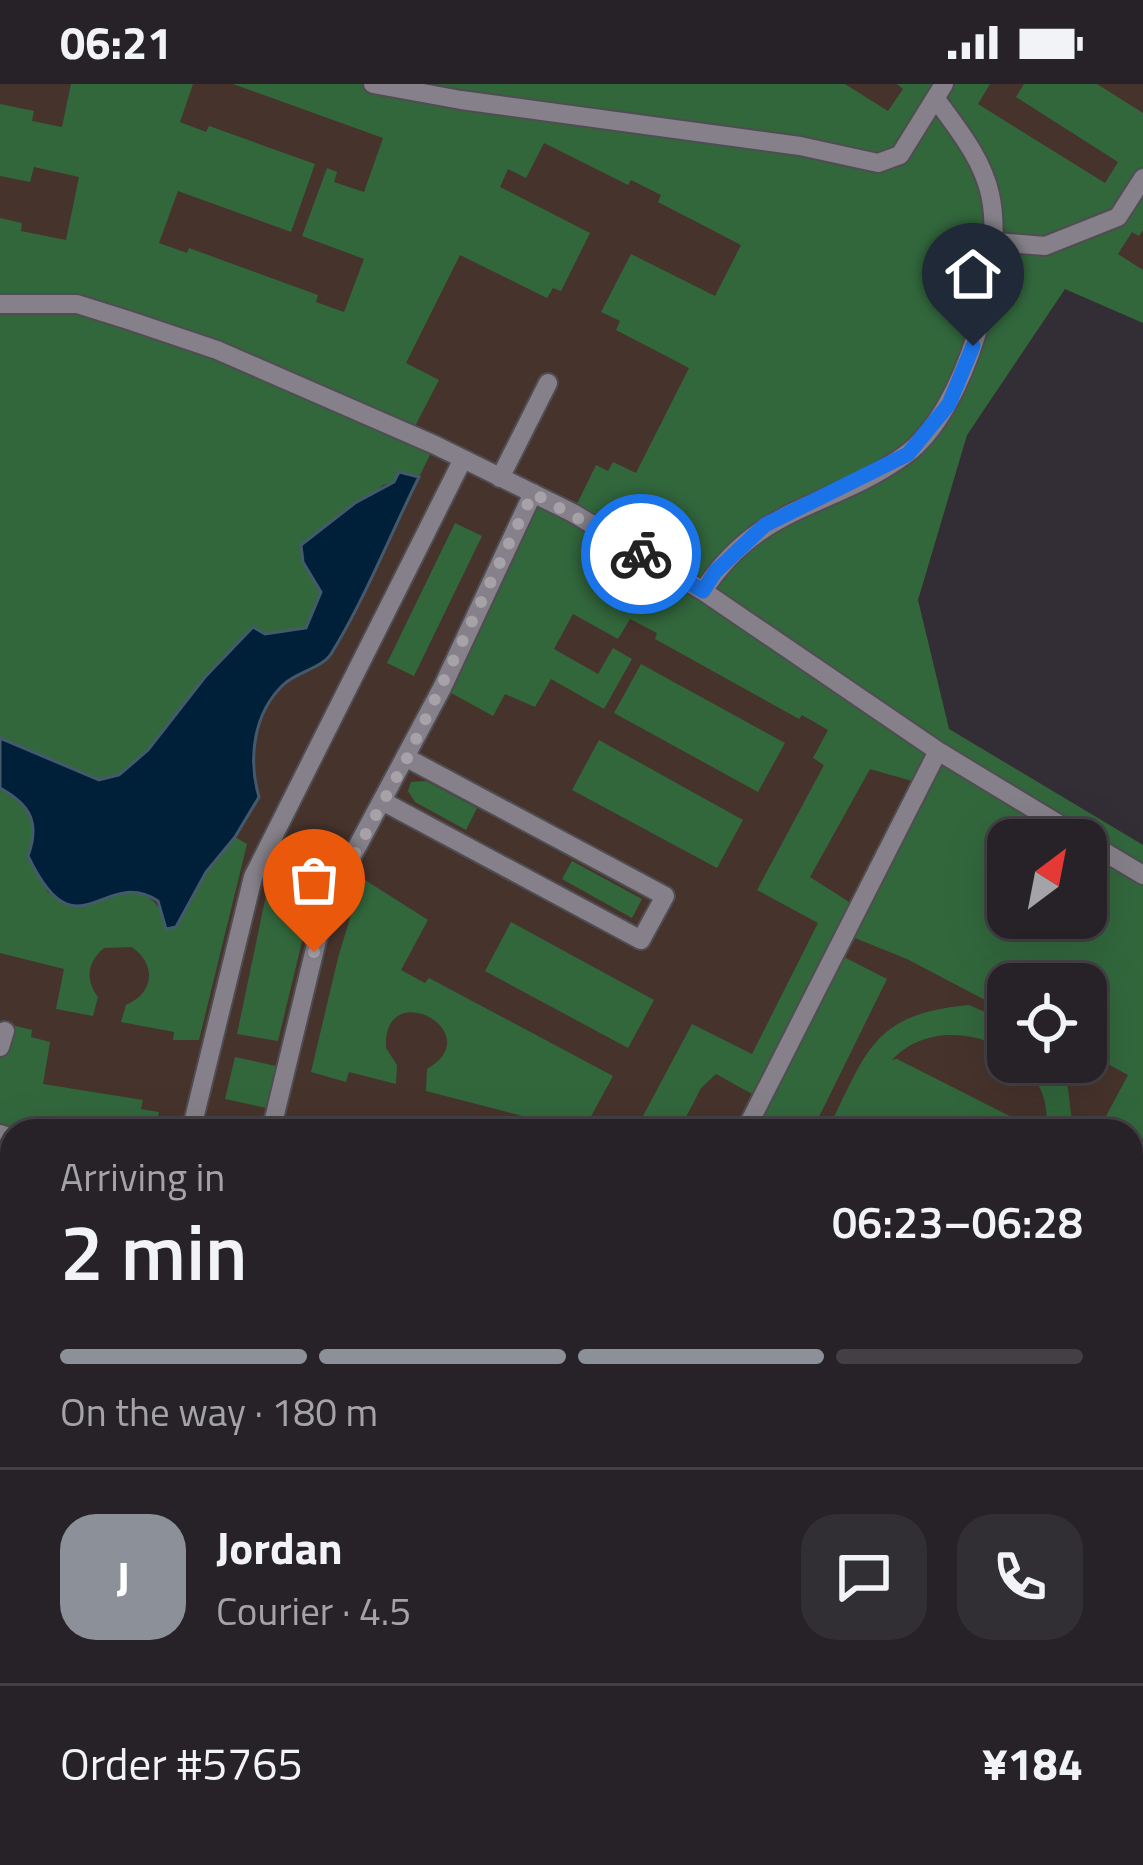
<!DOCTYPE html>
<meta charset="utf-8">
<style>
:root{--surface:#262228;--page:#322f34;--text:#f1f3f6;--muted:#a4a4a8;--line:#423f45;--accent:#8c9099}
body{margin:0;font-family:"Titillium Web",sans-serif;background:var(--page);color:var(--text);height:100vh;display:flex;flex-direction:column;font-size:45px;white-space:nowrap}
*{box-sizing:border-box;margin:0}
p{font-size:39px;color:var(--muted)}
.icon{flex:none;width:66px;height:66px;fill:none;stroke:currentColor;stroke-width:2;stroke-linecap:round;stroke-linejoin:round}
.map{position:relative;flex:1;overflow:hidden}
.side{position:absolute;left:0px;top:1035px;width:1143px;height:747px;display:flex;flex-direction:column;background:var(--surface);border-radius:36px 36px 0 0;box-shadow:0 12px 48px #0002,0 0 0 3px var(--line)}
.side>*{flex:none}
.needle{width:78px;rotate:32deg}
.buttons{position:absolute;left:987px;top:735px;display:grid;gap:24px}
.buttons a{display:grid;place-items:center;width:120px;height:120px;border-radius:24px;background:var(--surface);box-shadow:0 12px 48px #0002,0 0 0 3px var(--line);font-size:60px}
.pin{position:absolute;display:grid;place-items:center;width:102px;height:102px;color:#fff;margin:-123px -51px;border-radius:50% 50% 50% 0;rotate:-45deg;box-shadow:0 0 12px #0007}
.pin .icon{rotate:45deg}
.courier{position:absolute;display:grid;place-items:center;width:120px;height:120px;margin:-60px;border:9px solid #1a73e8;border-radius:50%;background:#fff;color:#222;box-shadow:0 3px 15px #0007}
.headline em{font-style:normal;font-weight:600}
.headline div{display:flex;flex-direction:column-reverse}
.headline{display:flex;align-items:center;justify-content:space-between;height:204px;padding:0 60px}
h1{font-size:78px;font-weight:600;line-height:90px}
.bar{display:grid;grid-template-columns:repeat(4,1fr);gap:18px 12px;align-content:center;height:144px;padding:0 60px}
.bar i{height:15px;border-radius:9px;background:var(--line)}
.bar .current{background:var(--accent)}
.bar p{grid-column:span 4}
.line{display:flex;align-items:center;gap:30px;padding:0 60px;border-top:3px solid var(--line)}
.line div{flex:1}
.round{display:grid;place-items:center;flex:none;width:126px;height:126px;border-radius:36px;background:var(--page)}
.status{display:flex;justify-content:space-between;align-items:center;height:84px;padding:0 60px;background:var(--surface);direction:ltr}
.status svg{height:33px;fill:currentColor}
.map>svg:first-child{display:block}
.education{fill:#46332c;fill-rule:evenodd}
.green{fill:#32673c;fill-rule:evenodd}
.water{fill:#001f38;stroke:#44596c;stroke-width:3}
.lines{fill:none;stroke-linecap:round;stroke-linejoin:round}
.minor-casing{stroke:#4f4c52;stroke-width:22}
.major-casing{stroke:#4f4c52;stroke-width:26}
.highway-casing{stroke:#4f4c52;stroke-width:28}
.minor{stroke:#858089;stroke-width:18}
.major{stroke:#b184a9;stroke-width:21}
.highway{stroke:#cf86be;stroke-width:24}
.major-bridge-casing{stroke:#4f4c52;stroke-width:26;stroke-linecap:butt}
.major-bridge{stroke:#b184a9;stroke-width:21}
.done{stroke:#a6a2a8;stroke-width:12;stroke-dasharray:0 21.6}
.route{stroke:#1a73e8;stroke-width:15}
</style>
<div class="status"><b>06:21</b><svg viewBox="0 0 49 12"><path d="M0 12V9h3v3zM5 12V6h3v6zM10 12V3h3v9zM15 12V0h3v12zM26 1h20v11H26zM47 4h2v5h-2z"/></svg></div>
<div class="map">
<svg width="1143" height="1781" viewBox="0 0 1143 1781">
<rect width="100%" height="100%" fill="#332e36"/>
<path class="education" d="M 0,0 L 1143,0 L 1143,239 L 1065,205 L 967,351 L 918,516 L 949,645 L 1143,761 L 1131,1047 L 12,1047 L 12,1200 L 0,1197 ZM 1008,756 L 1086,756 L 1086,834 L 1008,834 ZM 1008,900 L 1086,900 L 1086,978 L 1008,978 Z"/>
<path class="green" d="M 71,0 L 193,0 L 180,38 L 206,48 L 209,42 L 315,80 L 291,148 L 178,107 L 159,159 L 187,169 L 189,164 L 318,211 L 316,218 L 344,228 L 364,175 L 302,152 L 327,84 L 337,88 L 334,98 L 364,108 L 383,54 L 233,0 L 845,0 L 888,27 L 903,5 L 897,0 L 990,0 L 978,20 L 1105,99 L 1118,78 L 1016,13 L 1024,0 L 1097,0 L 1143,29 L 1143,146 L 1139,152 L 1132,148 L 1118,170 L 1143,186 L 1143,239 L 1065,205 L 967,351 L 918,516 L 949,645 L 1143,761 L 1143,1256 L 1131,1269 L 1131,1047 L 1098,1047 L 1128,991 L 1086,968 L 1086,900 L 1008,900 L 1008,928 L 907,875 L 845,850 L 836,869 L 887,895 L 812,1047 L 745,1047 L 761,1015 L 716,990 L 701,1004 L 679,1047 L 635,1047 L 692,940 L 752,970 L 818,839 L 757,806 L 824,681 L 813,674 L 828,646 L 802,631 L 799,635 L 655,555 L 657,549 L 630,535 L 618,555 L 573,530 L 554,565 L 598,590 L 613,564 L 632,575 L 604,625 L 551,595 L 535,623 L 505,610 L 493,632 L 442,604 L 533,409 L 573,428 L 596,381 L 608,387 L 613,378 L 636,389 L 689,284 L 616,246 L 620,237 L 601,228 L 631,170 L 715,212 L 741,161 L 658,118 L 661,111 L 631,96 L 628,101 L 544,59 L 526,94 L 508,85 L 500,103 L 590,149 L 561,207 L 553,204 L 547,214 L 460,171 L 406,279 L 439,296 L 411,350 L 435,361 L 419,393 L 399,389 L 394,398 L 383,401 L 303,478 L 321,508 L 306,544 L 265,550 L 253,543 L 205,593 L 148,666 L 119,691 L 99,696 L 0,654 L 0,134 L 22,139 L 21,147 L 66,156 L 79,93 L 34,83 L 30,98 L 0,92 L 0,20 L 34,27 L 32,37 L 62,43 ZM 870,685 L 919,699 L 857,823 L 810,793 ZM 1008,756 L 1086,756 L 1086,834 L 1008,834 Z
M 455,439 L 482,452 L 414,592 L 387,579 Z
M 641,580 L 785,659 L 758,708 L 614,629 Z
M 599,656 L 743,736 L 717,784 L 572,706 Z
M 426,697 L 477,724 L 466,746 L 415,718 L 408,707 L 411,698 Z
M 0,704 C 31,721 40,739 28,773 L 48,809 C 85,807 149,790 163,833 L 191,818 L 206,788 L 235,753 L 247,760 L 199,956 L 173,956 L 174,948 L 121,938 L 126,921 C 154,909 157,881 132,863 L 104,864 C 87,878 85,896 98,913 L 93,932 L 56,925 L 64,885 L 0,869 Z
M 314,749 L 328,757 L 331,776 L 313,812 L 278,957 L 237,950 L 269,797 L 295,754 Z
M 572,777 L 642,815 L 632,834 L 562,795 Z
M 362,794 L 428,836 L 401,886 L 425,899 L 429,894 L 613,992 L 583,1047 L 560,1047 L 561,1042 L 426,1007 L 427,985 C 491,948 382,890 386,964 L 397,981 L 396,1000 L 349,988 L 346,998 L 311,988 L 338,874 Z
M 511,838 L 654,916 L 628,964 L 485,887 Z
M 969,921 L 1008,938 L 1008,966 C 970,946 923,943 892,976 L 897,975 L 1039,1047 L 827,1047 C 867,968 871,930 969,921 Z
M 0,938 L 32,946 L 31,953 L 50,958 L 43,1000 L 143,1016 L 141,1025 L 159,1028 L 155,1047 L 12,1047 L 12,1096 L 0,1093 Z
M 235,973 L 276,982 L 266,1024 L 225,1015 Z
M 1020,978 L 1053,978 L 1068,1004 L 1073,1047 L 1047,1047 C 1048,1017 1042,999 1020,978 Z
M 0,1116 L 12,1119 L 12,1247 L 0,1245 Z"/>
<path class="water" d="M 399,388 L 419,393 C 390,451 365,515 331,570 C 322,584 297,588 284,600 C 253,629 248,675 259,713 L 235,753 L 206,788 L 176,843 L 166,845 L 158,817 C 103,781 77,875 28,772 C 40,739 31,721 0,704 L 0,654 L 99,696 L 119,691 L 148,666 L 205,593 L 253,543 L 265,550 L 306,544 L 321,508 L 303,478 L 301,461 L 355,419 L 394,398 Z"/>
<g class="lines">
<g class="minor-casing">
<path id="minor" d="M 373,0 L 461,16 L 800,62 L 878,79 L 900,71 L 944,0
M 996,158 L 1045,162 L 1118,133 L 1143,94
M 0,220 L 77,220 L 128,236 L 217,266 L 435,361 L 573,429 L 703,507 L 938,667 L 745,1047
M 500,394 L 548,299
M 703,507 C 760,419 831,425 905,371 C 966,327 1006,181 990,110 C 982,74 957,44 936,15
M 938,667 L 1085,756
M 384,718 L 641,856 L 665,812 L 407,674
M 1086,757 L 1143,791
M 0,963 L 5,947
M 191,1047 L 253,793 L 463,375
M 271,1047 L 325,823 L 442,604 L 533,409
M 0,1050 L 12,1054
M 0,1265 L 12,1268
M 0,1384 L 12,1386
M 0,1624 L 12,1572
M 1131,1656 L 1143,1658"/>
</g>
<g class="major-casing">
<path id="major" d="M 0,1305 L 12,1308
M 1131,1342 L 1143,1328
M 0,1368 L 12,1371
M 1131,1473 L 1143,1445
M 1131,1549 L 1143,1523
M 1131,1581 L 1143,1583
M 1131,1717 L 1143,1696
M 746,1770 L 747,1781
M 778,1770 L 785,1781
M 976,1781 L 983,1770
M 1008,1781 L 1014,1770
M 1057,1781 L 1064,1770
M 1094,1781 L 1100,1770"/>
</g>
<g class="highway-casing">
<path id="highway" d="M 0,1326 L 12,1329
M 0,1351 L 12,1354
M 1131,1595 L 1143,1596
M 1131,1617 L 1143,1619"/>
</g>
<use href="#minor" class="minor"/>
<use href="#major" class="major"/>
<use href="#highway" class="highway"/>
<g class="major-bridge-casing">
<path id="major-bridge" d="M 1131,1636 L 1143,1639"/>
</g>
<use href="#major-bridge" class="major-bridge"/>
</g>
<g class="lines">
<path class="done" d="M 314,868 L 326,823 L 407,674 L 533,409 L 641,470"/>
<path class="route" d="M 641,470 L 703,507 L 715,488 L 765,441 L 908,370 L 949,320 L 973,262"/>
</g>
</svg>
<div class="buttons">
<a><svg class="needle" viewBox="-14 -14 28 28"><path d="M0-13l5 13h-10z" fill="#e53935"/><path d="M0 13l5-13h-10z" fill="#a4a4a8"/></svg></a>
<a><svg class="icon" aria-label="locate" viewBox="0 0 24 24"><circle cx="12" cy="12" r="6"/><path d="M12 2v4M12 18v4M2 12h4M18 12h4"/></svg></a>
</div>
<div class="pin" style="left:314px;top:868px;background:#ea580c"><svg class="icon" aria-label="bag" viewBox="0 0 24 24"><path d="M5 8h14l-1 12H6zM9 8a3 3 0 0 1 6 0"/></svg></div>
<div class="pin" style="left:973px;top:262px;background:#1f2937"><svg class="icon" aria-label="home" viewBox="0 0 24 24"><path d="M3 11l9-7 9 7M6 9v11h12V9"/></svg></div>
<div class="courier" style="left:641px;top:470px"><svg class="icon" aria-label="bike" viewBox="0 0 24 24"><circle cx="6" cy="16" r="4"/><circle cx="18" cy="16" r="4"/><path d="M6 16l4-8h5l3 8M10 8l3 8H6M13 5h3"/></svg></div>
<section class="side">
<div class="headline"><div><h1>2 min</h1><p>Arriving in</p></div><em>06:23–06:28</em></div>
<div class="bar"><i class="current"></i><i class="current"></i><i class="current"></i><i></i><p>On the way · 180 m</p></div>
<div class="line" style="height:216px"><b class="round" style="background:var(--accent);color:#fff">J</b><div><b>Jordan</b><p>Courier · 4.5</p></div><a class="round"><svg class="icon" aria-label="chat" viewBox="0 0 24 24"><path d="M4 5h16v11H9l-5 4z"/></svg></a><a class="round"><svg class="icon" aria-label="phone" viewBox="0 0 24 24"><path d="M5 4h4l2 5-3 2q2 4 5 5l2-3 5 2v4C11 20 4 13 5 4z"/></svg></a></div>
<div class="line" style="height:156px"><div>Order #5765</div><b>¥184</b></div>
</section>
</div>
